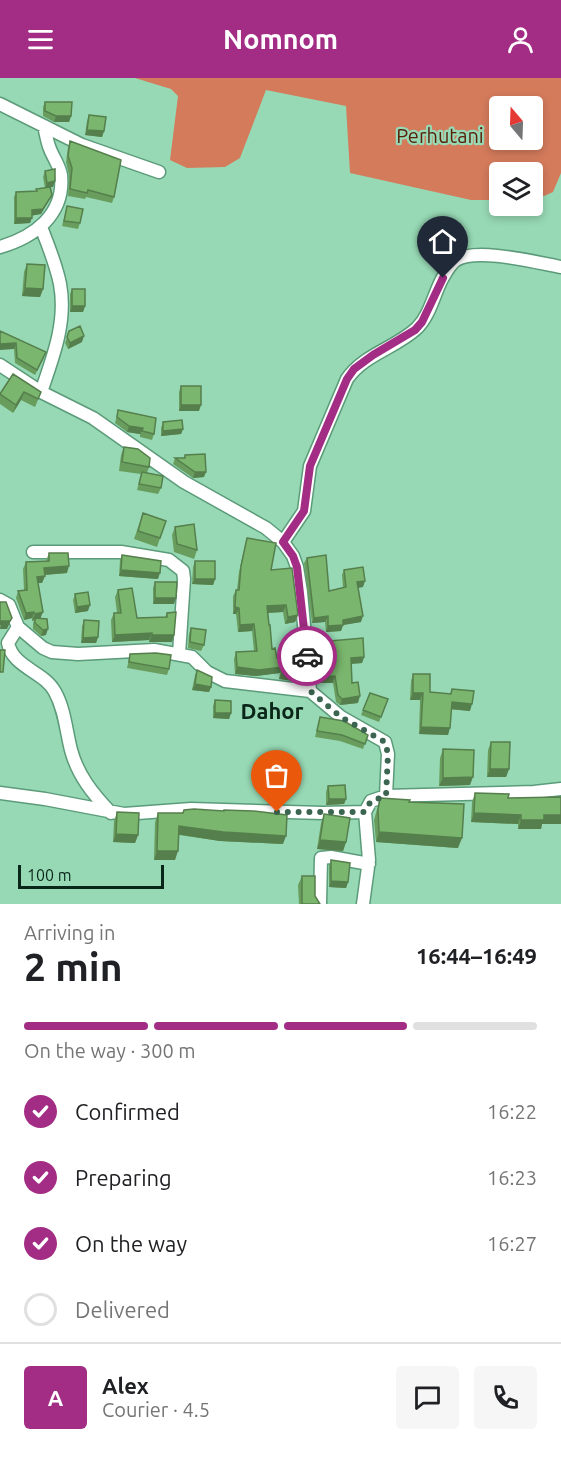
<!DOCTYPE html>
<meta charset="utf-8">
<style>
:root{--surface:#fff;--page:#f6f6f6;--text:#202124;--muted:#757577;--line:#e0e0e0;--accent:#a32d85}
body{margin:0;font-family:Ubuntu,sans-serif;background:var(--page);color:var(--text);height:100vh;display:flex;flex-direction:column;font-size:22px;white-space:nowrap}
*{box-sizing:border-box;margin:0}
p{font-size:20px;color:var(--muted)}
.icon{flex:none;width:33px;height:33px;fill:none;stroke:currentColor;stroke-width:2;stroke-linecap:round;stroke-linejoin:round}
.map{position:relative;height:826px;overflow:hidden}
.details{display:flex;flex-direction:column;background:var(--surface);flex:1}
.details>*{flex:none}
.needle{width:39px;rotate:341deg}
.tools{position:absolute;left:489px;top:18px;display:grid;gap:12px}
.tools a{display:grid;place-items:center;width:54px;height:54px;border-radius:6px;background:var(--surface);box-shadow:0 3px 9px #0003;font-size:30px}
.scale{position:absolute;left:18px;bottom:15px;width:146px;box-sizing:border-box;padding-left:6px;border:3px solid #0a2619;border-top:0;font-size:16px;line-height:21px;white-space:nowrap;color:#0a2619;-webkit-text-stroke:4px #97d9b5;paint-order:stroke}
.pin{position:absolute;display:grid;place-items:center;width:51px;height:51px;color:#fff;margin:-62px -26px;border-radius:50% 50% 50% 0;rotate:-45deg;box-shadow:0 0 6px #0007}
.pin .icon{rotate:45deg}
.courier{position:absolute;display:grid;place-items:center;width:60px;height:60px;margin:-30px;border:4px solid #a32d85;border-radius:50%;background:#fff;color:#222;box-shadow:0 2px 8px #0007}
.overview em{font-style:normal;font-weight:700}
.overview div{display:flex;flex-direction:column-reverse}
.overview{display:flex;align-items:center;justify-content:space-between;height:102px;padding:0 24px}
h1{font-size:39px;font-weight:700;line-height:45px}
.bar{display:grid;grid-template-columns:repeat(4,1fr);gap:9px 6px;align-content:center;height:72px;padding:0 24px}
.bar i{height:8px;border-radius:4px;background:var(--line)}
.bar .current{background:var(--accent)}
.bar p{grid-column:span 4}
.line{display:flex;align-items:center;gap:15px;padding:0 24px;border-top:2px solid var(--line)}
.line div{flex:1}
.round{display:grid;place-items:center;flex:none;width:63px;height:63px;border-radius:6px;background:var(--page)}
ol{padding:0 24px;list-style:none}
li{display:flex;align-items:center;gap:18px;height:66px}
li p{margin-inline-start:auto}
li .icon{padding:6px;border-radius:50%;background:var(--accent);color:#fff;stroke-width:4}
li:last-child{color:var(--muted)}
li i{width:33px;height:33px;border:3px solid var(--line);border-radius:50%}
header{display:flex;justify-content:space-between;align-items:center;height:78px;padding:0 24px;background:var(--accent);color:#fff;font-size:27px;font-weight:700}
.map>svg:first-child{display:block}
.forest{fill:#d47b5c;fill-rule:evenodd}
.lines{fill:none;stroke-linecap:round;stroke-linejoin:round}
.minor-casing{stroke:#5b9b79;stroke-width:15}
.minor{stroke:#fff;stroke-width:12}
.wall{fill:#699d5e}
.shaded-wall{fill:#557f4c}
.building{fill:#7ab66d;stroke:#557f4c;stroke-width:1.5}
.done{stroke:#3b6550;stroke-width:6;stroke-dasharray:0 10.8}
.route{stroke:#a32d85;stroke-width:8}
.labels{text-anchor:middle;dominant-baseline:central;stroke-width:4.5;stroke-linejoin:round;paint-order:stroke}
.park-label{font-size:20px;fill:#581f09;stroke:#97d9b5}
.quarter-label{font-size:22px;font-weight:bold;fill:#0a2619;stroke:#97d9b5}
</style>
<header><svg class="icon" aria-label="menu" viewBox="0 0 24 24"><path d="M4 6h16M4 12h16M4 18h16"/></svg>Nomnom<svg class="icon" aria-label="person" viewBox="0 0 24 24"><circle cx="12" cy="8" r="4"/><path d="M4 21q1-7 8-7t8 7"/></svg></header>
<div class="map">
<svg width="561" height="826" viewBox="0 0 561 826">
<rect width="100%" height="100%" fill="#97d9b5"/>
<path class="forest" d="M 135,0 L 561,0 L 561,95 L 553,114 L 535,122 L 533,122 L 532,94 L 500,94 L 499,122 L 471,122 L 350,95 L 346,28 L 266,12 L 240,80 L 225,89 L 187,90 L 170,82 L 178,18 L 171,11 ZM 500,28 L 532,28 L 532,62 L 500,62 Z"/>
<g class="lines">
<g class="minor-casing">
<path id="minor" d="M 0,26 L 82,67 L 159,94
M 41,149 C 48,167 56,186 60,206 C 67,244 53,279 41,314
M 0,169 C 34,159 65,137 61,97 C 60,89 53,79 50,71 C 47,64 46,56 44,48
M 0,287 L 41,314 L 93,340 L 184,404 L 266,450 L 283,464 L 293,478 L 297,489 L 301,514 L 310,613 L 341,639 L 385,664 L 388,676 L 386,718
M 283,464 L 304,433 L 310,388 L 347,301 C 364,276 396,270 417,250 C 430,237 434,216 442,201 C 446,194 450,186 456,182 C 477,169 538,185 561,189
M 33,474 L 121,474 L 169,482 L 183,493 L 184,501 L 179,576
M 0,522 L 9,527 L 18,549 L 43,570 L 52,574 L 78,576 L 154,572 L 192,579 L 207,594 L 225,603 L 310,613
M 18,549 L 8,565 C 13,590 44,593 55,614 C 65,632 66,653 71,672 C 78,698 93,716 111,735
M 0,715 L 45,721 L 124,736 L 191,731 L 323,735 L 365,734
M 320,826 L 321,780 L 331,779 L 369,786
M 363,826 L 369,782 L 365,734 L 371,723 L 386,718 L 534,714 L 561,711"/>
</g>
<use href="#minor" class="minor"/>
</g>
<path class="wall" d="M 45,24 L 71,38 L 69,44 L 54,44 L 43,38 L 43,29 Z
M 89,37 L 104,53 L 102,59 L 85,57 L 87,43 Z
M 70,63 L 114,119 L 112,125 L 86,119 L 85,121 L 68,118 L 69,97 L 66,84 L 68,69 Z
M 45,93 L 53,109 L 51,109 L 52,117 L 49,122 L 41,136 L 32,137 L 30,145 L 14,146 L 14,119 L 16,114 L 36,113 L 36,111 L 45,110 L 43,99 Z
M 67,128 L 80,145 L 78,151 L 62,148 Z
M 27,186 L 43,211 L 40,219 L 22,218 L 24,194 Z
M 72,211 L 85,228 L 83,234 L 70,234 L 70,216 Z
M 0,253 L 44,280 L 35,297 L 15,285 L 14,271 Z
M 69,253 L 82,264 L 68,271 L 65,265 Z
M 13,296 L 38,322 L 35,329 L 21,322 L 13,335 L 0,326 L 0,315 Z
M 181,308 L 199,333 L 179,333 L 179,314 Z
M 118,332 L 154,356 L 152,362 L 140,359 L 140,356 L 127,354 L 115,345 Z
M 163,344 L 183,351 L 181,356 L 161,358 L 161,350 Z
M 124,369 L 149,389 L 147,395 L 161,410 L 158,416 L 137,412 L 141,396 L 119,393 L 121,377 Z
M 185,377 L 204,399 L 193,400 L 173,386 L 175,380 L 184,380 Z
M 143,435 L 166,443 L 157,469 L 134,461 Z
M 175,449 L 197,472 L 194,481 L 174,474 L 172,457 Z
M 247,460 L 271,492 L 298,537 L 295,544 L 285,546 L 283,534 L 268,535 L 272,571 L 277,580 L 303,597 L 301,604 L 279,601 L 280,595 L 256,598 L 235,596 L 234,581 L 236,574 L 254,573 L 252,553 L 238,554 L 236,536 L 233,536 L 233,518 L 236,512 L 237,512 L 239,494 L 245,467 Z
M 49,475 L 67,495 L 45,497 L 42,505 L 38,505 L 41,541 L 46,557 L 41,558 L 33,551 L 33,546 L 34,542 L 32,543 L 32,540 L 24,542 L 16,520 L 18,513 L 24,512 L 23,491 L 26,484 L 46,483 Z
M 122,477 L 158,501 L 119,498 L 120,482 Z
M 307,480 L 329,513 L 343,510 L 342,497 L 344,492 L 363,509 L 358,510 L 361,544 L 343,547 L 341,553 L 326,554 L 325,544 L 312,545 L 304,485 Z
M 195,483 L 215,501 L 213,507 L 192,506 L 193,489 Z
M 155,504 L 174,526 L 153,526 L 153,510 Z
M 118,512 L 137,540 L 165,539 L 167,535 L 172,564 L 149,564 L 149,562 L 112,564 L 111,542 L 114,535 L 117,535 L 115,519 Z
M 75,516 L 88,533 L 75,535 L 73,522 Z
M 84,542 L 98,559 L 96,565 L 81,565 L 82,548 Z
M 191,550 L 204,567 L 201,573 L 188,570 L 189,556 Z
M 319,564 L 364,579 L 362,585 L 351,586 L 352,605 L 358,625 L 340,627 L 336,624 L 333,605 L 318,605 L 317,570 Z
M 130,576 L 169,591 L 167,597 L 127,590 Z
M 197,592 L 211,609 L 209,614 L 192,612 L 195,597 Z
M 413,596 L 430,614 L 450,616 L 452,611 L 470,633 L 451,631 L 448,657 L 419,656 L 420,622 L 410,622 L 411,603 Z
M 370,615 L 388,621 L 379,644 L 361,637 Z
M 215,622 L 231,635 L 229,641 L 213,640 L 213,628 Z
M 320,639 L 368,657 L 363,671 L 340,663 L 315,659 Z
M 491,664 L 509,691 L 506,699 L 487,699 L 488,672 Z
M 443,671 L 470,707 L 439,708 L 440,680 Z
M 328,708 L 346,721 L 344,726 L 326,727 L 326,714 Z
M 475,715 L 508,720 L 542,746 L 541,751 L 518,751 L 518,746 L 471,744 L 472,724 Z
M 380,720 L 409,724 L 458,770 L 376,764 L 374,742 Z
M 184,732 L 283,766 L 220,763 L 179,757 L 175,782 L 154,782 L 155,744 L 158,735 L 182,735 Z
M 117,734 L 138,757 L 135,765 L 113,764 L 114,743 Z
M 324,736 L 346,764 L 343,773 L 317,771 L 321,745 Z
M 331,782 L 348,804 L 346,810 L 329,809 L 329,788 Z
M 302,798 L 315,818 L 320,826 L 299,826 L 298,807 Z"/>
<path class="shaded-wall" d="M 56,38 L 71,38 L 69,44 L 54,44 Z
M 87,52 L 104,53 L 102,59 L 85,57 Z
M 55,103 L 53,109 L 45,110 L 47,105 Z
M 52,117 L 49,122 L 41,136 L 30,138 L 32,132 Z
M 16,140 L 32,140 L 30,145 L 14,146 Z
M 25,210 L 43,211 L 40,219 L 22,218 Z
M 72,228 L 85,228 L 83,234 L 70,234 Z
M 84,258 L 82,264 L 68,271 L 70,265 Z
M 16,265 L 14,271 L 0,272 L 0,266 Z
M 24,314 L 21,322 L 13,335 L 16,327 Z
M 181,327 L 201,327 L 199,333 L 179,333 Z
M 129,348 L 143,350 L 140,356 L 127,354 Z
M 183,351 L 181,356 L 161,358 L 163,353 Z
M 195,394 L 206,394 L 204,399 L 193,400 Z
M 69,488 L 67,495 L 42,497 L 44,490 Z
M 121,492 L 160,495 L 158,501 L 119,498 Z
M 45,498 L 42,505 L 35,505 L 37,499 Z
M 195,501 L 215,501 L 213,507 L 192,506 Z
M 365,503 L 363,509 L 355,510 L 357,504 Z
M 155,520 L 176,520 L 174,526 L 153,526 Z
M 90,527 L 88,533 L 75,535 L 77,529 Z
M 286,527 L 283,534 L 264,535 L 267,528 Z
M 235,529 L 239,530 L 236,536 L 233,536 Z
M 34,534 L 32,540 L 24,542 L 26,535 Z
M 43,534 L 40,541 L 35,540 L 34,542 L 32,543 L 35,536 Z
M 298,537 L 295,544 L 285,546 L 288,539 Z
M 328,538 L 325,544 L 312,545 L 314,540 Z
M 363,538 L 361,544 L 343,547 L 341,553 L 326,554 L 328,548 L 343,542 Z
M 12,540 L 7,551 L 0,551 L 1,543 Z
M 254,546 L 252,553 L 238,554 L 240,547 Z
M 48,551 L 46,557 L 41,558 L 43,552 Z
M 152,555 L 149,562 L 112,564 L 115,557 Z
M 152,557 L 174,557 L 172,564 L 149,564 Z
M 98,559 L 96,565 L 81,565 L 83,560 Z
M 364,579 L 362,585 L 348,586 L 351,580 Z
M 237,589 L 282,589 L 280,595 L 256,598 L 235,596 Z
M 282,594 L 303,597 L 301,604 L 279,601 Z
M 335,598 L 333,605 L 318,605 L 321,599 Z
M 195,606 L 211,609 L 209,614 L 192,612 Z
M 413,615 L 423,615 L 420,622 L 410,622 Z
M 360,618 L 358,625 L 340,627 L 342,621 Z
M 452,624 L 472,626 L 470,633 L 449,631 Z
M 215,635 L 231,635 L 229,641 L 213,640 Z
M 421,649 L 450,650 L 448,657 L 419,656 Z
M 490,691 L 509,691 L 506,699 L 487,699 Z
M 473,699 L 470,707 L 439,708 L 443,700 Z
M 329,721 L 346,721 L 344,726 L 326,727 Z
M 474,735 L 521,737 L 518,746 L 471,744 Z
M 544,737 L 561,737 L 561,746 L 542,746 L 541,751 L 518,751 L 521,742 Z
M 179,748 L 286,758 L 283,766 L 220,763 L 176,756 Z
M 379,754 L 462,760 L 458,770 L 376,764 Z
M 116,756 L 138,757 L 135,765 L 113,764 Z
M 320,762 L 346,764 L 343,773 L 317,771 Z
M 157,773 L 178,773 L 175,782 L 154,782 Z
M 331,803 L 348,804 L 346,810 L 329,809 Z"/>
<path class="building" d="M 45,24 L 72,24 L 71,38 L 56,38 L 45,33 Z
M 89,37 L 106,39 L 104,53 L 87,52 Z
M 70,63 L 121,82 L 114,119 L 88,112 L 87,115 L 70,111 L 72,90 L 68,78 Z
M 55,91 L 55,103 L 47,105 L 45,93 Z
M 50,109 L 52,117 L 43,131 L 32,132 L 32,140 L 16,140 L 16,114 L 37,113 L 36,111 Z
M 67,128 L 83,131 L 80,145 L 64,143 Z
M 27,186 L 45,187 L 43,211 L 25,210 Z
M 72,211 L 85,211 L 85,228 L 72,228 Z
M 80,248 L 84,258 L 70,265 L 67,259 L 69,253 Z
M 0,253 L 46,274 L 37,292 L 17,280 L 16,265 L 0,266 Z
M 13,296 L 41,314 L 38,321 L 24,314 L 16,327 L 0,316 Z
M 181,308 L 201,308 L 201,327 L 181,327 Z
M 118,332 L 156,340 L 154,356 L 142,353 L 143,350 L 129,348 L 117,339 Z
M 182,342 L 183,351 L 163,353 L 163,344 Z
M 124,369 L 138,371 L 150,380 L 149,389 L 122,384 Z
M 205,376 L 206,394 L 195,394 L 175,380 L 185,380 L 185,377 Z
M 142,394 L 163,398 L 161,410 L 139,406 Z
M 143,435 L 166,443 L 160,460 L 138,453 Z
M 194,446 L 197,472 L 177,466 L 175,449 Z
M 247,460 L 276,465 L 271,492 L 292,490 L 298,537 L 288,539 L 286,527 L 267,528 L 269,547 L 270,547 L 272,571 L 275,570 L 277,580 L 302,583 L 303,597 L 282,594 L 282,589 L 259,592 L 237,589 L 236,574 L 257,573 L 254,546 L 240,547 L 239,530 L 235,529 L 236,512 L 239,512 L 241,488 Z
M 49,475 L 68,475 L 69,488 L 44,490 L 45,498 L 37,499 L 43,534 L 35,536 L 34,534 L 26,535 L 18,513 L 27,512 L 26,484 L 49,483 Z
M 122,477 L 161,483 L 160,495 L 121,492 Z
M 326,477 L 329,513 L 346,509 L 344,492 L 363,489 L 365,503 L 357,504 L 363,538 L 343,542 L 343,547 L 328,548 L 328,538 L 314,540 L 307,480 Z
M 195,483 L 215,483 L 215,501 L 195,501 Z
M 155,504 L 177,504 L 176,520 L 155,520 Z
M 132,510 L 137,540 L 167,539 L 167,535 L 176,534 L 174,557 L 152,557 L 152,555 L 115,557 L 114,535 L 121,535 L 118,512 Z
M 88,514 L 90,527 L 77,529 L 75,516 Z
M 0,524 L 6,524 L 12,540 L 10,543 L 1,543 L 0,547 Z
M 35,540 L 47,541 L 48,551 L 43,552 L 35,545 Z
M 84,542 L 99,543 L 98,559 L 83,560 Z
M 191,550 L 206,552 L 204,567 L 190,564 Z
M 363,560 L 364,579 L 351,580 L 352,605 L 358,604 L 360,618 L 342,621 L 338,617 L 335,598 L 321,599 L 319,564 Z
M 0,572 L 5,572 L 3,594 L 0,594 Z
M 156,575 L 171,577 L 169,591 L 129,584 L 130,576 Z
M 197,592 L 212,599 L 211,609 L 195,606 Z
M 413,596 L 430,596 L 430,614 L 451,616 L 452,611 L 474,613 L 472,626 L 452,624 L 450,650 L 421,649 L 423,615 L 413,615 Z
M 370,615 L 388,621 L 381,639 L 363,632 Z
M 215,622 L 231,623 L 231,635 L 215,635 Z
M 320,639 L 344,643 L 368,657 L 365,666 L 342,657 L 317,653 Z
M 491,664 L 510,664 L 509,691 L 490,691 Z
M 443,671 L 474,672 L 473,699 L 443,700 Z
M 345,707 L 346,721 L 329,721 L 328,708 Z
M 475,715 L 509,716 L 508,720 L 561,719 L 561,737 L 544,737 L 544,742 L 521,742 L 521,737 L 474,735 Z
M 380,720 L 410,722 L 409,724 L 464,726 L 462,760 L 379,754 L 378,732 Z
M 194,731 L 224,733 L 224,732 L 253,733 L 287,737 L 286,758 L 223,754 L 179,748 L 178,773 L 157,773 L 158,735 L 183,735 L 184,732 Z
M 117,734 L 139,735 L 138,757 L 116,756 Z
M 324,736 L 350,740 L 346,764 L 320,762 Z
M 331,782 L 350,785 L 348,804 L 331,803 Z
M 302,798 L 315,798 L 315,818 L 320,826 L 302,826 Z"/>
<g class="lines">
<path class="done" d="M 277,734 L 364,734 L 371,723 L 386,718 L 388,676 L 385,664 L 341,639 L 310,613 L 307,578"/>
<path class="route" d="M 307,578 L 297,489 L 293,478 L 283,464 L 304,433 L 310,388 L 347,301 L 354,291 L 373,277 L 415,252 L 422,244 L 443,200"/>
</g>
<g class="labels">
<g class="park-label">
<text x="440" y="57">Perhutani</text>
</g>
<g class="quarter-label">
<text x="272" y="632">Dahor</text>
</g>
</g>
</svg>
<div class="tools">
<a><svg class="needle" viewBox="-14 -14 28 28"><path d="M0-13l5 13h-10z" fill="#e53935"/><path d="M0 13l5-13h-10z" fill="#757577"/></svg></a>
<a><svg class="icon" aria-label="layers" viewBox="0 0 24 24"><path d="M12 4l9 5-9 5-9-5zM3 14l9 5 9-5"/></svg></a>
</div>
<div class="scale">100 m</div>
<div class="pin" style="left:277px;top:734px;background:#ea580c"><svg class="icon" aria-label="bag" viewBox="0 0 24 24"><path d="M5 8h14l-1 12H6zM9 8a3 3 0 0 1 6 0"/></svg></div>
<div class="pin" style="left:443px;top:200px;background:#1f2937"><svg class="icon" aria-label="home" viewBox="0 0 24 24"><path d="M3 11l9-7 9 7M6 9v11h12V9"/></svg></div>
<div class="courier" style="left:307px;top:578px"><svg class="icon" aria-label="car" viewBox="0 0 24 24"><path d="M5 17H2v-5l4-1 3-4h7l3 4 3 1v5h-3M9 17h6M6 11h13"/><circle cx="7" cy="17" r="2"/><circle cx="17" cy="17" r="2"/></svg></div>
</div>
<section class="details">
<div class="overview"><div><h1>2 min</h1><p>Arriving in</p></div><em>16:44–16:49</em></div>
<div class="bar"><i class="current"></i><i class="current"></i><i class="current"></i><i></i><p>On the way · 300 m</p></div>
<ol>
<li><svg class="icon" aria-label="check" viewBox="0 0 24 24"><path d="M5 12l5 5 9-10"/></svg>Confirmed<p>16:22</p></li>
<li><svg class="icon" aria-label="check" viewBox="0 0 24 24"><path d="M5 12l5 5 9-10"/></svg>Preparing<p>16:23</p></li>
<li><svg class="icon" aria-label="check" viewBox="0 0 24 24"><path d="M5 12l5 5 9-10"/></svg>On the way<p>16:27</p></li>
<li><i></i>Delivered</li>
</ol>
<div class="line" style="height:108px"><b class="round" style="background:var(--accent);color:#fff">A</b><div><b>Alex</b><p>Courier · 4.5</p></div><a class="round"><svg class="icon" aria-label="chat" viewBox="0 0 24 24"><path d="M4 5h16v11H9l-5 4z"/></svg></a><a class="round"><svg class="icon" aria-label="phone" viewBox="0 0 24 24"><path d="M5 4h4l2 5-3 2q2 4 5 5l2-3 5 2v4C11 20 4 13 5 4z"/></svg></a></div>
</section>
